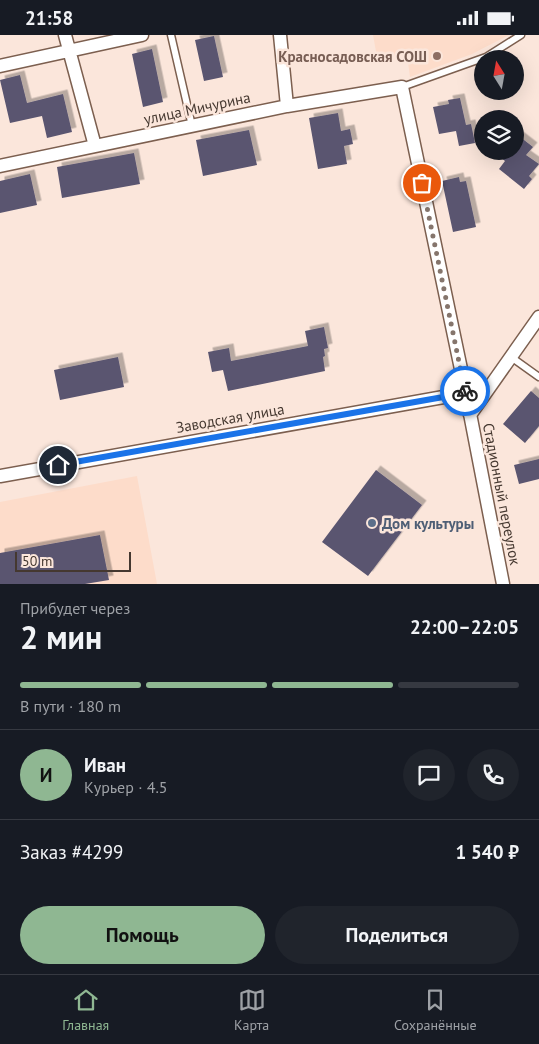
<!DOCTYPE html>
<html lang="ru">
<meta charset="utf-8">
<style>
:root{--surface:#171b24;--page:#20242c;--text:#f1f3f6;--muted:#9ea1a6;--line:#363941;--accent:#8fb792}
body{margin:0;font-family:"PT Sans",sans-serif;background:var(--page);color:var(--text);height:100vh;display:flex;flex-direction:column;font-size:19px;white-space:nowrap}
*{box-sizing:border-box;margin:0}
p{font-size:16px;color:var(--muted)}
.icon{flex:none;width:28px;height:28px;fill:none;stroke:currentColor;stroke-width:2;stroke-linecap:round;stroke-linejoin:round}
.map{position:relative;height:549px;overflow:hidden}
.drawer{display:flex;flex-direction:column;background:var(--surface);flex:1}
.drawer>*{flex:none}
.needle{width:32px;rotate:349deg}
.controls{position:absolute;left:474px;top:15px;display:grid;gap:10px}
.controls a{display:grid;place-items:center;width:50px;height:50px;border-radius:50%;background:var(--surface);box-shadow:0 5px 20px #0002;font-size:25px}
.scale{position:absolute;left:15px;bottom:12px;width:116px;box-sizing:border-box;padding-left:5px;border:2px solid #453830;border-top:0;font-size:14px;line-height:18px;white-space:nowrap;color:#453830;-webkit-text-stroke:4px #fbe6db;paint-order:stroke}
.pin{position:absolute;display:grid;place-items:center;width:42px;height:42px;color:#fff;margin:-21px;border:2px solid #fff;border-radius:50%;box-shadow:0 1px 5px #0007}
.courier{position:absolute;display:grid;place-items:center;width:50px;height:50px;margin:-25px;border:4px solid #1a73e8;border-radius:50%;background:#fff;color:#222;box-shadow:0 1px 6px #0007}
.summary em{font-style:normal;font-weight:700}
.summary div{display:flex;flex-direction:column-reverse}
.summary{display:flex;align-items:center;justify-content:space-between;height:85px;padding:0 20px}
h1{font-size:32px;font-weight:700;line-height:38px}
.bar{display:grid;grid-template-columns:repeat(4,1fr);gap:8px 5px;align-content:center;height:60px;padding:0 20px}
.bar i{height:6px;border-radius:4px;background:var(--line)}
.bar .selected{background:var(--accent)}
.bar p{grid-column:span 4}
.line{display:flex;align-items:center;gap:12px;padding:0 20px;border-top:1px solid var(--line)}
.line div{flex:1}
.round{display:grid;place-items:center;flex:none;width:52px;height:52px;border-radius:26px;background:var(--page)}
.cta{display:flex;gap:10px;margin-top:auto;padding:10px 20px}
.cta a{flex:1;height:58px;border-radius:30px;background:var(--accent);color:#111;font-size:20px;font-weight:700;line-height:58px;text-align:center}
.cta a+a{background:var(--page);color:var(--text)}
.status{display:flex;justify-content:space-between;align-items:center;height:35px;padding:0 25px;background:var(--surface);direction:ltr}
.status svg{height:14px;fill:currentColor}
.menu{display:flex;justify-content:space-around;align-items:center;height:70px;border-top:1px solid var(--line);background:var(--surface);font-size:14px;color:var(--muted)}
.menu a{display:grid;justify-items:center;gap:2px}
.menu .selected{color:var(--accent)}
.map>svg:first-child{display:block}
.built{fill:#fddcca}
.building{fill:#5a5570;filter:url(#shadow)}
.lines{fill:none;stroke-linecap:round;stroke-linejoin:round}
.service-casing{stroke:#7c5f4f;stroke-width:9}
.minor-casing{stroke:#7c5f4f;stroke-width:15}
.service{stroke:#fff;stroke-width:6}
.minor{stroke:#fff;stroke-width:12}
.done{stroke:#85756c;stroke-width:5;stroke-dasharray:0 9}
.route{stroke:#1a73e8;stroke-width:6}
.education-dot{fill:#8d6e63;stroke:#fbe6db;stroke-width:2}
.service-dot{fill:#5c6f8a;stroke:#fbe6db;stroke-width:2}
.labels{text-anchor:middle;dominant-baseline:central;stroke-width:5;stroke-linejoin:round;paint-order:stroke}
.education-label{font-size:15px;font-weight:bold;fill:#785e54;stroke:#fbe6db;text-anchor:end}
.street-label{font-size:15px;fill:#453830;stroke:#fbe6db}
.service-label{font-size:15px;font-weight:bold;fill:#4e5e75;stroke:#fbe6db;text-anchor:start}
</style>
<div class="status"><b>21:58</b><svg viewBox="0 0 49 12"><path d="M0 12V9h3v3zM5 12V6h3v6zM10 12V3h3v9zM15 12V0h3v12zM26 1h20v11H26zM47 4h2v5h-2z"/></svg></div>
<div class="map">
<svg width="539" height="549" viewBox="0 0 539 549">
<defs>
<filter id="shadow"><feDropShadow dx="4.5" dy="-4.5" stdDeviation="0" flood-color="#0004"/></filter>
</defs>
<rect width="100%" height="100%" fill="#fbe6db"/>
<path class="built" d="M 373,0 L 509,0 L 472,19 L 410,42 L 407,20 L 377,22 Z
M 137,441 L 157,549 L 0,549 L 0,467 Z"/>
<path class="building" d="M 214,1 L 223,42 L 204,46 L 195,5 Z
M 152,14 L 163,67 L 143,72 L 132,19 Z
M 20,40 L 27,68 L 63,59 L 72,97 L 47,103 L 42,81 L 10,88 L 0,45 Z
M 460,63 L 466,90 L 471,89 L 475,108 L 459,111 L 456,96 L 439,99 L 433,72 L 449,69 L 448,65 Z
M 338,78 L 341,96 L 350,94 L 353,109 L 344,111 L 347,129 L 318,134 L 309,83 Z
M 249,95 L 257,130 L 203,141 L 196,105 Z
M 515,98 L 533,112 L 526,120 L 539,129 L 529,141 L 532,144 L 524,154 L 499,134 L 505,126 L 493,116 L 515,116 Z
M 134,118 L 140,149 L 62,163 L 57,132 Z
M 30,139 L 37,170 L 0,178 L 0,146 Z
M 459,142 L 460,147 L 466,146 L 476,192 L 453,197 L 442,146 Z
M 324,292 L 328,313 L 324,314 L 325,321 L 323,322 L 325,336 L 228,356 L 223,335 L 212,337 L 208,317 L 229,313 L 231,326 L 308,311 L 305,296 Z
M 118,322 L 124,352 L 60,365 L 54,335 Z
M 531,356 L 539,363 L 539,391 L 525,408 L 503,389 Z
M 539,424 L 539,444 L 519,449 L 514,430 Z
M 376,435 L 422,470 L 368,541 L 322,507 Z
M 100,500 L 109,545 L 85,549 L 0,549 L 0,518 Z"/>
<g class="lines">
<g class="service-casing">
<path id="service" d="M 171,0 L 192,91
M 402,52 L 486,22 L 521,0
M 511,322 L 539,342"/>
</g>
<g class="minor-casing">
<path id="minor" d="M 65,0 L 95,111
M 280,0 L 287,71
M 0,31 L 142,0
M 0,131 L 287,71 L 402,52 L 466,358 L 503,549
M 470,380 L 539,282
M 0,441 L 466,358"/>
</g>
<use href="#service" class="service"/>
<use href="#minor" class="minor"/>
</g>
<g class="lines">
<path class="done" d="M 422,148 L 465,356"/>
<path class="route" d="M 58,430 L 466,358 L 465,356"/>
</g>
<circle class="education-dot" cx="437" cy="21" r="5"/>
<circle class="service-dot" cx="372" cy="488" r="5"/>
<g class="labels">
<g class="education-label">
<text x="427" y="21">Красносадовская СОШ</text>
</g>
<g class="street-label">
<text transform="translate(197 73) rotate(-12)">улица Мичурина</text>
<text transform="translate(230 383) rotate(-10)">Заводская улица</text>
<text transform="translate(502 459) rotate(79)">Стадионный переулок</text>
</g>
<g class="service-label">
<text x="382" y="488">Дом культуры</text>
</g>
</g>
</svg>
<div class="controls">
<a><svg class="needle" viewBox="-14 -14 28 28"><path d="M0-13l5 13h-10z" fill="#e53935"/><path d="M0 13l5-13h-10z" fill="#9ea1a6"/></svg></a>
<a><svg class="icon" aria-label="layers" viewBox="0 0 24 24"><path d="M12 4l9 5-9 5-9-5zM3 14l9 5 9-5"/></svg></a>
</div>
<div class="scale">50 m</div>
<div class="pin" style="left:422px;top:148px;background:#ea580c"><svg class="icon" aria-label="bag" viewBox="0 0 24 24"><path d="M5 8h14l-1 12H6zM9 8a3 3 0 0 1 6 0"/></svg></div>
<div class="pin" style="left:58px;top:430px;background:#1f2937"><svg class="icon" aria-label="home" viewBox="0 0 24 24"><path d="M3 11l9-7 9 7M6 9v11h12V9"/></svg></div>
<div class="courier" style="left:465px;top:356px"><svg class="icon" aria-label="bike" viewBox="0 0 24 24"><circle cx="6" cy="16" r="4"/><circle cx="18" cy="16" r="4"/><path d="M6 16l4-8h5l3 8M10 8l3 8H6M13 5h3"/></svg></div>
</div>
<section class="drawer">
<div class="summary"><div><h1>2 мин</h1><p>Прибудет через</p></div><em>22:00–22:05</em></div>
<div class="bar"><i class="selected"></i><i class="selected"></i><i class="selected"></i><i></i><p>В пути · 180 m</p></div>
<div class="line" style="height:90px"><b class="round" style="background:var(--accent);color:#111">И</b><div><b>Иван</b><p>Курьер · 4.5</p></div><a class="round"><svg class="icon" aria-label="chat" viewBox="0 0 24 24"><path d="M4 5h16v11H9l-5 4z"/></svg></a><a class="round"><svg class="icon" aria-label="phone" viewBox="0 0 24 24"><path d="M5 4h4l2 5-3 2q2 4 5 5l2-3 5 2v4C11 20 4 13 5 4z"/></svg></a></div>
<div class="line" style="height:65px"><div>Заказ #4299</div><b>1 540 ₽</b></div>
<div class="cta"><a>Помощь</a><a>Поделиться</a></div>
</section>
<nav class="menu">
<a class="selected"><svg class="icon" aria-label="home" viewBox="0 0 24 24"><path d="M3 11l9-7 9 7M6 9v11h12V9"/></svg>Главная</a>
<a><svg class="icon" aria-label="map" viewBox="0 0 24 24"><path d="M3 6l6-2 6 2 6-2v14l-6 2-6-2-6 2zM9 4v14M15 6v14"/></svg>Карта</a>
<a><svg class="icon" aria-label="saved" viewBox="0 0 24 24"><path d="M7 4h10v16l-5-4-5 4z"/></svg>Сохранённые</a>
</nav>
